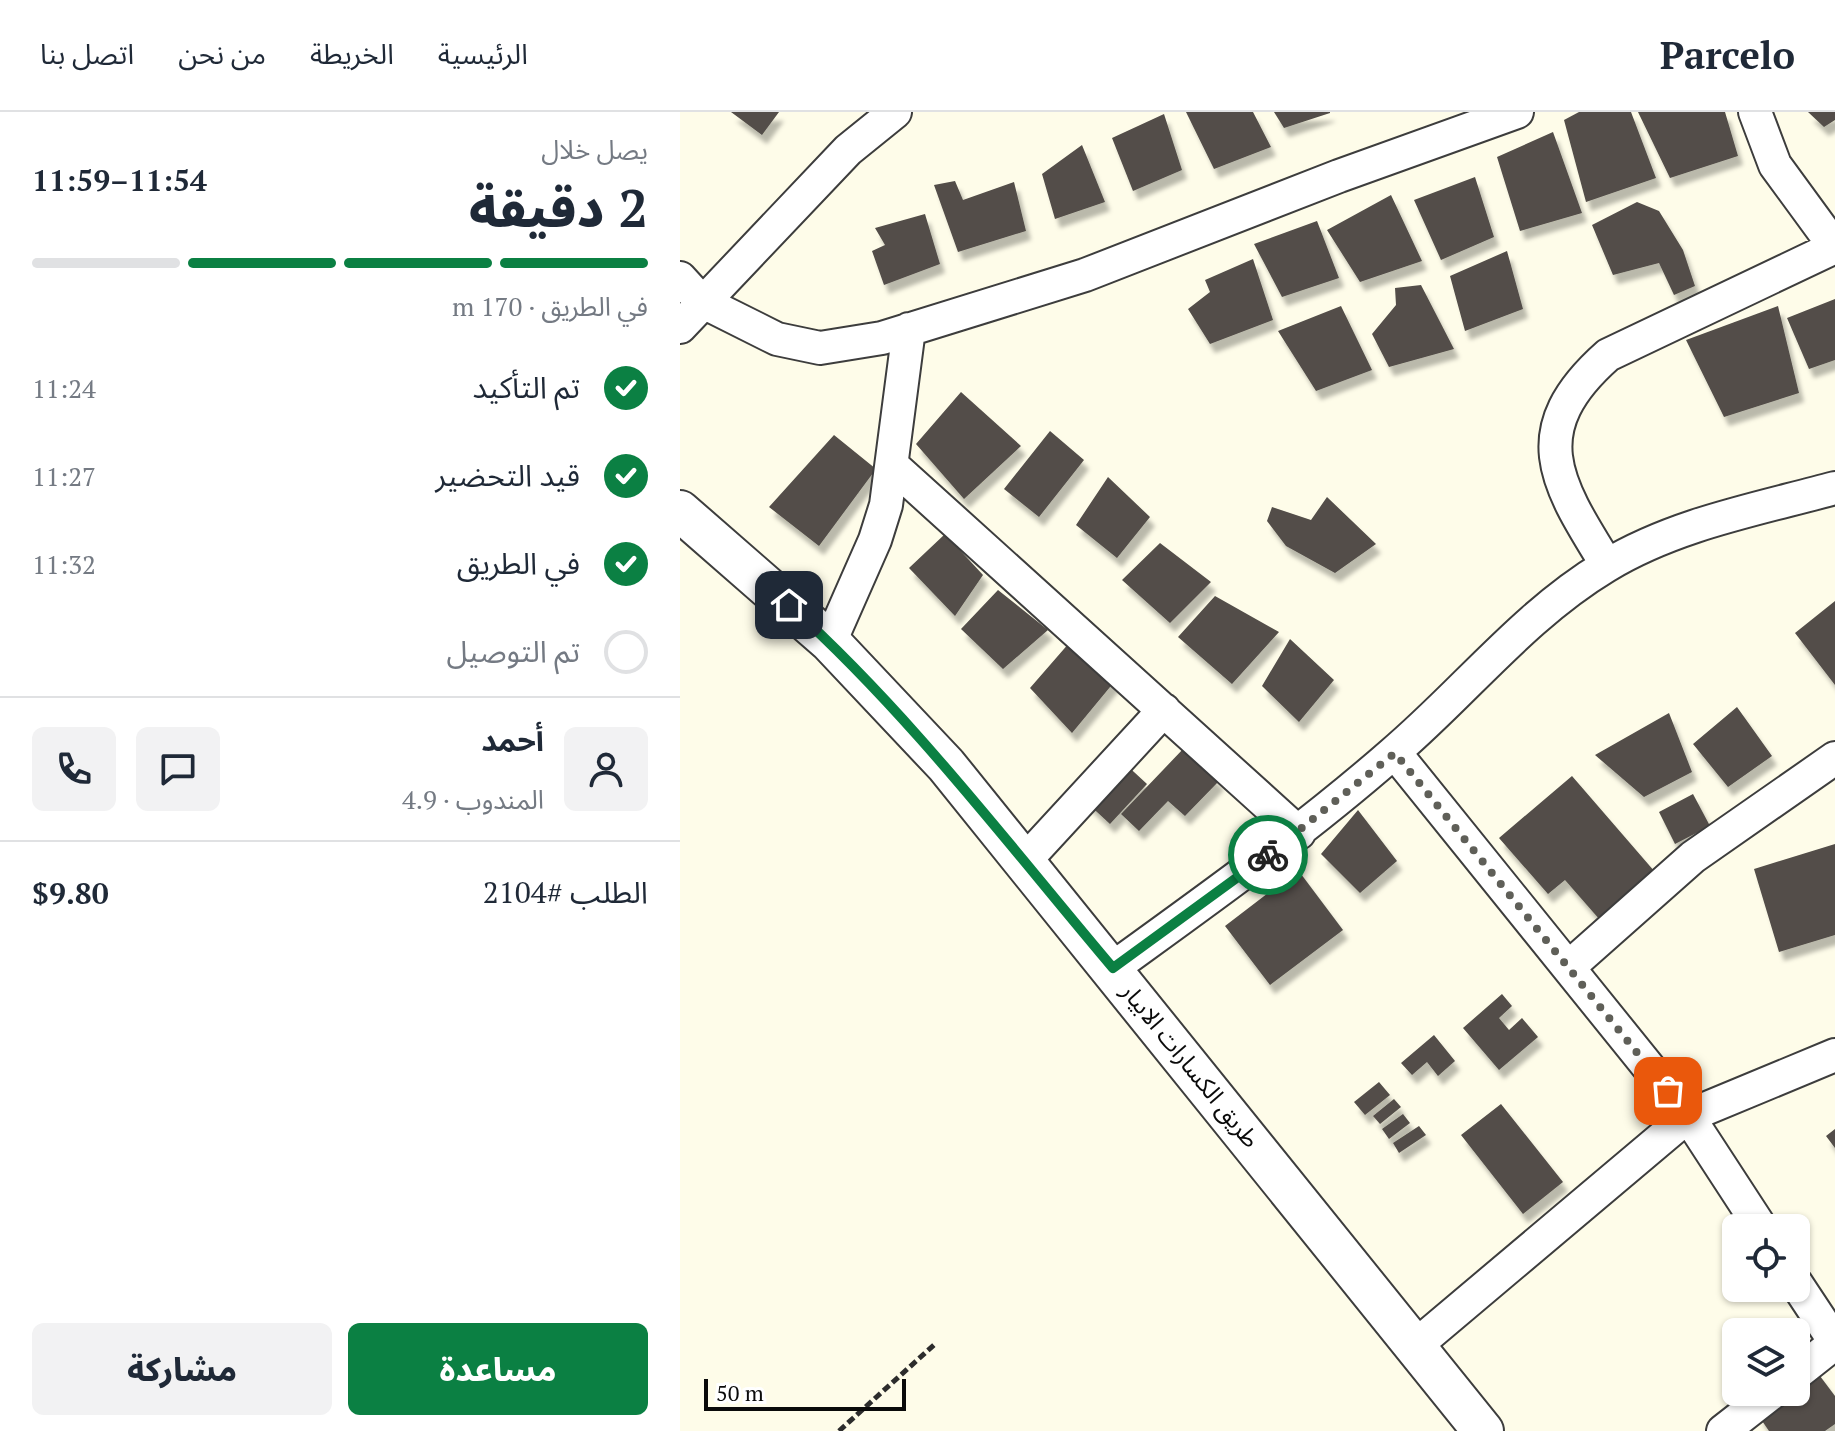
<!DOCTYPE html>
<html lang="ar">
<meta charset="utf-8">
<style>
:root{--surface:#fff;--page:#f2f2f3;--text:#1f2937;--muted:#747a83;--line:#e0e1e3;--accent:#0b8043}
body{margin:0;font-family:"PT Serif","Noto Sans Arabic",serif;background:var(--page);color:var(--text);direction:rtl;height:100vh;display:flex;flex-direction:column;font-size:30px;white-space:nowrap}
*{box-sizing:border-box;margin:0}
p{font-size:26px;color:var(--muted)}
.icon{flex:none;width:44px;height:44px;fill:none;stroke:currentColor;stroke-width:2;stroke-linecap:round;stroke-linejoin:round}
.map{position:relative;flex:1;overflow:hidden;direction:ltr}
.details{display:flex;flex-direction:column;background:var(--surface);width:680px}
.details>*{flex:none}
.tools{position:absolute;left:1042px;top:1102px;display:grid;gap:16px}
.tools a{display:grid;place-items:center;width:88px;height:88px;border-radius:12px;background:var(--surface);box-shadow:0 2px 6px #0004;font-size:40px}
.scale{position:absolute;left:24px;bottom:20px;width:202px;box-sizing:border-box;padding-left:8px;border:4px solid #0a0a0a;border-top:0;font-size:22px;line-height:28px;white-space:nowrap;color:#0a0a0a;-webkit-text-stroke:6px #fff;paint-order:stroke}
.pin{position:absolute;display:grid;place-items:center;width:68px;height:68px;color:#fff;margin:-34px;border-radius:16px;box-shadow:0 4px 12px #0006}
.courier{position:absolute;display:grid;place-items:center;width:80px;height:80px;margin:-40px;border:6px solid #0b8043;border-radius:50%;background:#fff;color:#222;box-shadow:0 2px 10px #0007}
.overview em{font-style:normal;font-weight:800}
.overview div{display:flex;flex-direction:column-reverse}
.overview{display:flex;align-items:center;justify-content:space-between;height:136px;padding:0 32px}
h1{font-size:52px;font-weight:800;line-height:60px}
.bar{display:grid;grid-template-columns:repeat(4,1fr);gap:12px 8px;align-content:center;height:96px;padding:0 32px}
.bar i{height:10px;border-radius:6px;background:var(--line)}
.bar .on{background:var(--accent)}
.bar p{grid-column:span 4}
.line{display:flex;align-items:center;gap:20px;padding:0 32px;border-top:2px solid var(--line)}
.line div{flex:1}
.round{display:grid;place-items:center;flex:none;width:84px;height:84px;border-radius:12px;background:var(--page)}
ol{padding:0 32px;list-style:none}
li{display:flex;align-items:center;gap:24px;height:88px}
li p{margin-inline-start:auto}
li .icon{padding:8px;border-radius:50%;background:var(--accent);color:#fff;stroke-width:4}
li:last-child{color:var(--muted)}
li i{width:44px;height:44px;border:4px solid var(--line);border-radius:50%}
.cta{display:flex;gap:16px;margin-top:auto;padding:16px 32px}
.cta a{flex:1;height:92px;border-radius:12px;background:var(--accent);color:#fff;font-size:32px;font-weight:800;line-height:92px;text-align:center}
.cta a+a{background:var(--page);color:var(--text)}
header{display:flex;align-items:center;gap:48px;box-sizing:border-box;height:112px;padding:0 40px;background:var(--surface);border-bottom:2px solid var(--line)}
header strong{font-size:38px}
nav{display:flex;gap:44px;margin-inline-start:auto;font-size:28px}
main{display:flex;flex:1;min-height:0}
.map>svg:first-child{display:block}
.building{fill:#524d48;filter:url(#shadow)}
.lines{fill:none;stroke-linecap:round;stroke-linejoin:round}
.minor-casing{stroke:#3d3d3d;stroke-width:36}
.tertiary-casing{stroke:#3d3d3d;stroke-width:44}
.path{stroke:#2c2c2c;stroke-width:5;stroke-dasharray:8 4;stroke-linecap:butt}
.minor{stroke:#fff;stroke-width:32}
.tertiary{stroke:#fff;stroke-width:40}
.done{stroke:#5f5f58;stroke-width:8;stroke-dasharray:0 14.4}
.route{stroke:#0b8043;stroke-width:10}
.labels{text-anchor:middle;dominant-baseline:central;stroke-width:8;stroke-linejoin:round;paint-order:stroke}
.street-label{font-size:24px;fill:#0a0a0a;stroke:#fff}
</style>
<header>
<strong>Parcelo</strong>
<nav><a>الرئيسية</a><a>الخريطة</a><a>من نحن</a><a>اتصل بنا</a></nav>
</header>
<main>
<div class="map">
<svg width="1155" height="1319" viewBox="0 0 1155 1319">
<defs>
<filter id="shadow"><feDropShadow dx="5" dy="9" stdDeviation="2" flood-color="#0004"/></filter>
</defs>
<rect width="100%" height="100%" fill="#fefce9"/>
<path class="building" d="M 51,0 L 99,0 L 82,23 Z
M 506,0 L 573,0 L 591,35 L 534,57 Z
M 594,0 L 650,0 L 650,1 L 604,16 Z
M 899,0 L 951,0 L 976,66 L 906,90 L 884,8 Z
M 958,0 L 1045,0 L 1058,44 L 990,66 Z
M 1128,0 L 1155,0 L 1155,8 L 1144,15 Z
M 484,2 L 502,58 L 453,79 L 432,26 Z
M 873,20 L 902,101 L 840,119 L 817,45 Z
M 402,33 L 425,90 L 375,107 L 362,62 Z
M 795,65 L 814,125 L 761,148 L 734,88 Z
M 275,69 L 283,88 L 334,70 L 346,119 L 278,140 L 254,73 Z
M 711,83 L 742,149 L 680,170 L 647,118 Z
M 957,90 L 979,99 L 1003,138 L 1015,174 L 994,183 L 979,151 L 933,163 L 912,113 Z
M 245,102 L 260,152 L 204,173 L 192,139 L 205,133 L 195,116 Z
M 637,109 L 659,166 L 602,185 L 574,132 Z
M 827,139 L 843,197 L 785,219 L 770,164 Z
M 573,147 L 593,208 L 530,232 L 508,197 L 530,180 L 525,168 Z
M 741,173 L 774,237 L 709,255 L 692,222 L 716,193 L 715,176 Z
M 1155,187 L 1155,248 L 1129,257 L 1107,206 Z
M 661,194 L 692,258 L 636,279 L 598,219 Z
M 1098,194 L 1119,281 L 1044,305 L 1006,228 Z
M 281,280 L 341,334 L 284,387 L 236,332 Z
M 370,319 L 404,348 L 359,405 L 324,377 Z
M 154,323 L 196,357 L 139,434 L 89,395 Z
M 428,365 L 470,405 L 437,446 L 396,413 Z
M 647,385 L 696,432 L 655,461 L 606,434 L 587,409 L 592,395 L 631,408 Z
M 265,422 L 303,463 L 275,504 L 229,456 Z
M 480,431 L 531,470 L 490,511 L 442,468 Z
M 318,478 L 368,518 L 323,557 L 281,517 Z
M 535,484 L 599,520 L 552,572 L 498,525 Z
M 1155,489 L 1155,573 L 1115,521 Z
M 610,527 L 654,568 L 619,610 L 582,574 Z
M 390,530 L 435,569 L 392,621 L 350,576 Z
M 1057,595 L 1092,644 L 1048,675 L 1013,632 Z
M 989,601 L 1012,660 L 964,685 L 915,643 Z
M 504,636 L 539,669 L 505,704 L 488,689 L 459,719 L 441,702 Z
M 441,648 L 467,672 L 430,712 L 404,688 Z
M 892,664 L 975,760 L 920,808 L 885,768 L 868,782 L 819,726 Z
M 1013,682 L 1030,714 L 995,732 L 979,700 Z
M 678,698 L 717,749 L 680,781 L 641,742 Z
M 1155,732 L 1155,823 L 1099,840 L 1074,757 Z
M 618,758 L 663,818 L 590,873 L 545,814 Z
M 822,882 L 832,894 L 819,906 L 829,918 L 842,906 L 858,925 L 819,958 L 783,916 Z
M 754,923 L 775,949 L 758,964 L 747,950 L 732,963 L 721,951 Z
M 699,970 L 710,983 L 685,1003 L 674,990 Z
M 714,987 L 721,995 L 700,1012 L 693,1004 Z
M 821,992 L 883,1070 L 843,1102 L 781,1023 Z
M 723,1002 L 730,1011 L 709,1027 L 702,1017 Z
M 739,1014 L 746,1023 L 719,1041 L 713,1031 Z
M 1155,1017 L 1155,1036 L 1146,1024 Z
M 1137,1260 L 1155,1284 L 1155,1312 L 1145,1319 L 1089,1319 L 1078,1303 L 1110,1280 L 1116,1280 L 1116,1275 Z"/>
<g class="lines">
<g class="minor-casing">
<path id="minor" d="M 1075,0 L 1095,53 L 1155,135
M 0,166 L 21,189 L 97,227 L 140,236 L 202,226 L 405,163 L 659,64 L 837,0
M 0,215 L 168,38 L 215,0
M 212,353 L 619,721
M 927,453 C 876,371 842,319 928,243 L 1155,135
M 150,530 L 195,428 L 206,393 L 229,217
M 715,641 L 1008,1004 L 1081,1116
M 343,751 L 484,598
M 890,854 L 1013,745 L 1155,646
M 433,856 C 528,787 624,719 712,642 C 785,580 843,504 926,454 C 995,412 1078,397 1155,376
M 1116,1171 L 1155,1230
M 734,1235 L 1008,1004 L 1155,943
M 1116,1262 L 1155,1231
M 1043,1319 L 1093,1280"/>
</g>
<g class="tertiary-casing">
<path id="tertiary" d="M 0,399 L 150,530 L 266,653 L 803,1319"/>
</g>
<path class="path" d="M 159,1319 L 255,1232"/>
<use href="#minor" class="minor"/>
<use href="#tertiary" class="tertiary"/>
</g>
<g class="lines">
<path class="done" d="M 588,743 L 715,641 L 988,979"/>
<path class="route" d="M 109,493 C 230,602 328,732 433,856 L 588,743"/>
</g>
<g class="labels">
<g class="street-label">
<text transform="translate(511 953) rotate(51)">طريق الكسارات الابيار</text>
</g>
</g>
</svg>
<div class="tools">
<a><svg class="icon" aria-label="locate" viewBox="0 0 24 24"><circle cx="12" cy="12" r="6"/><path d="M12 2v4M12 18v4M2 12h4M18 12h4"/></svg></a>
<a><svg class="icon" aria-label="layers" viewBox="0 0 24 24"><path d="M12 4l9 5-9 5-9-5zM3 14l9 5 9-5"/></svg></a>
</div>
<div class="scale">50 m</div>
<div class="pin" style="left:988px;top:979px;background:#ea580c"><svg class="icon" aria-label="bag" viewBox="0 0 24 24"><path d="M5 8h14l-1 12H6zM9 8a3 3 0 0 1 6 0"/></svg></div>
<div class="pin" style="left:109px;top:493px;background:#1f2937"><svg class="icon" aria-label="home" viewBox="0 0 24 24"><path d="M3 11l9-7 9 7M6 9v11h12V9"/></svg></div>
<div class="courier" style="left:588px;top:743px"><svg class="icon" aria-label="bike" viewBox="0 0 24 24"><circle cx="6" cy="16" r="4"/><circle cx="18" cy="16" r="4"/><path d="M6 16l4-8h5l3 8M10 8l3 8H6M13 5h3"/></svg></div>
</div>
<section class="details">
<div class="overview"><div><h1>2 دقيقة</h1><p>يصل خلال</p></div><em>11:54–11:59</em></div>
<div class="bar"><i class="on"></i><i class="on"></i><i class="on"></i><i></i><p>في الطريق · 170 m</p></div>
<ol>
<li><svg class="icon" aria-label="check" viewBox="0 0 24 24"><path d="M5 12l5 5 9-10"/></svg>تم التأكيد<p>11:24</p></li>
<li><svg class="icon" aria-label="check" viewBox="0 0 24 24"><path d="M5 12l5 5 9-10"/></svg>قيد التحضير<p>11:27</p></li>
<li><svg class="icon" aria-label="check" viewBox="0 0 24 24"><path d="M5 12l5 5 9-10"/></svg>في الطريق<p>11:32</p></li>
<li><i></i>تم التوصيل</li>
</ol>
<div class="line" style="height:144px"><a class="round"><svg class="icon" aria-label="person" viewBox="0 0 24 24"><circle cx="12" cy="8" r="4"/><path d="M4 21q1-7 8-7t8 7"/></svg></a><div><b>أحمد</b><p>المندوب · 4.9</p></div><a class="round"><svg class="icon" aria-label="chat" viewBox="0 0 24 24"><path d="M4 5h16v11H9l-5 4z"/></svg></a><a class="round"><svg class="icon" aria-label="phone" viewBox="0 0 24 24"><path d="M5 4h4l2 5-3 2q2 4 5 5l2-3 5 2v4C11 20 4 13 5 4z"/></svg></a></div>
<div class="line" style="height:104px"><div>الطلب #2104</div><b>$9.80</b></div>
<div class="cta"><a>مساعدة</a><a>مشاركة</a></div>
</section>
</main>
